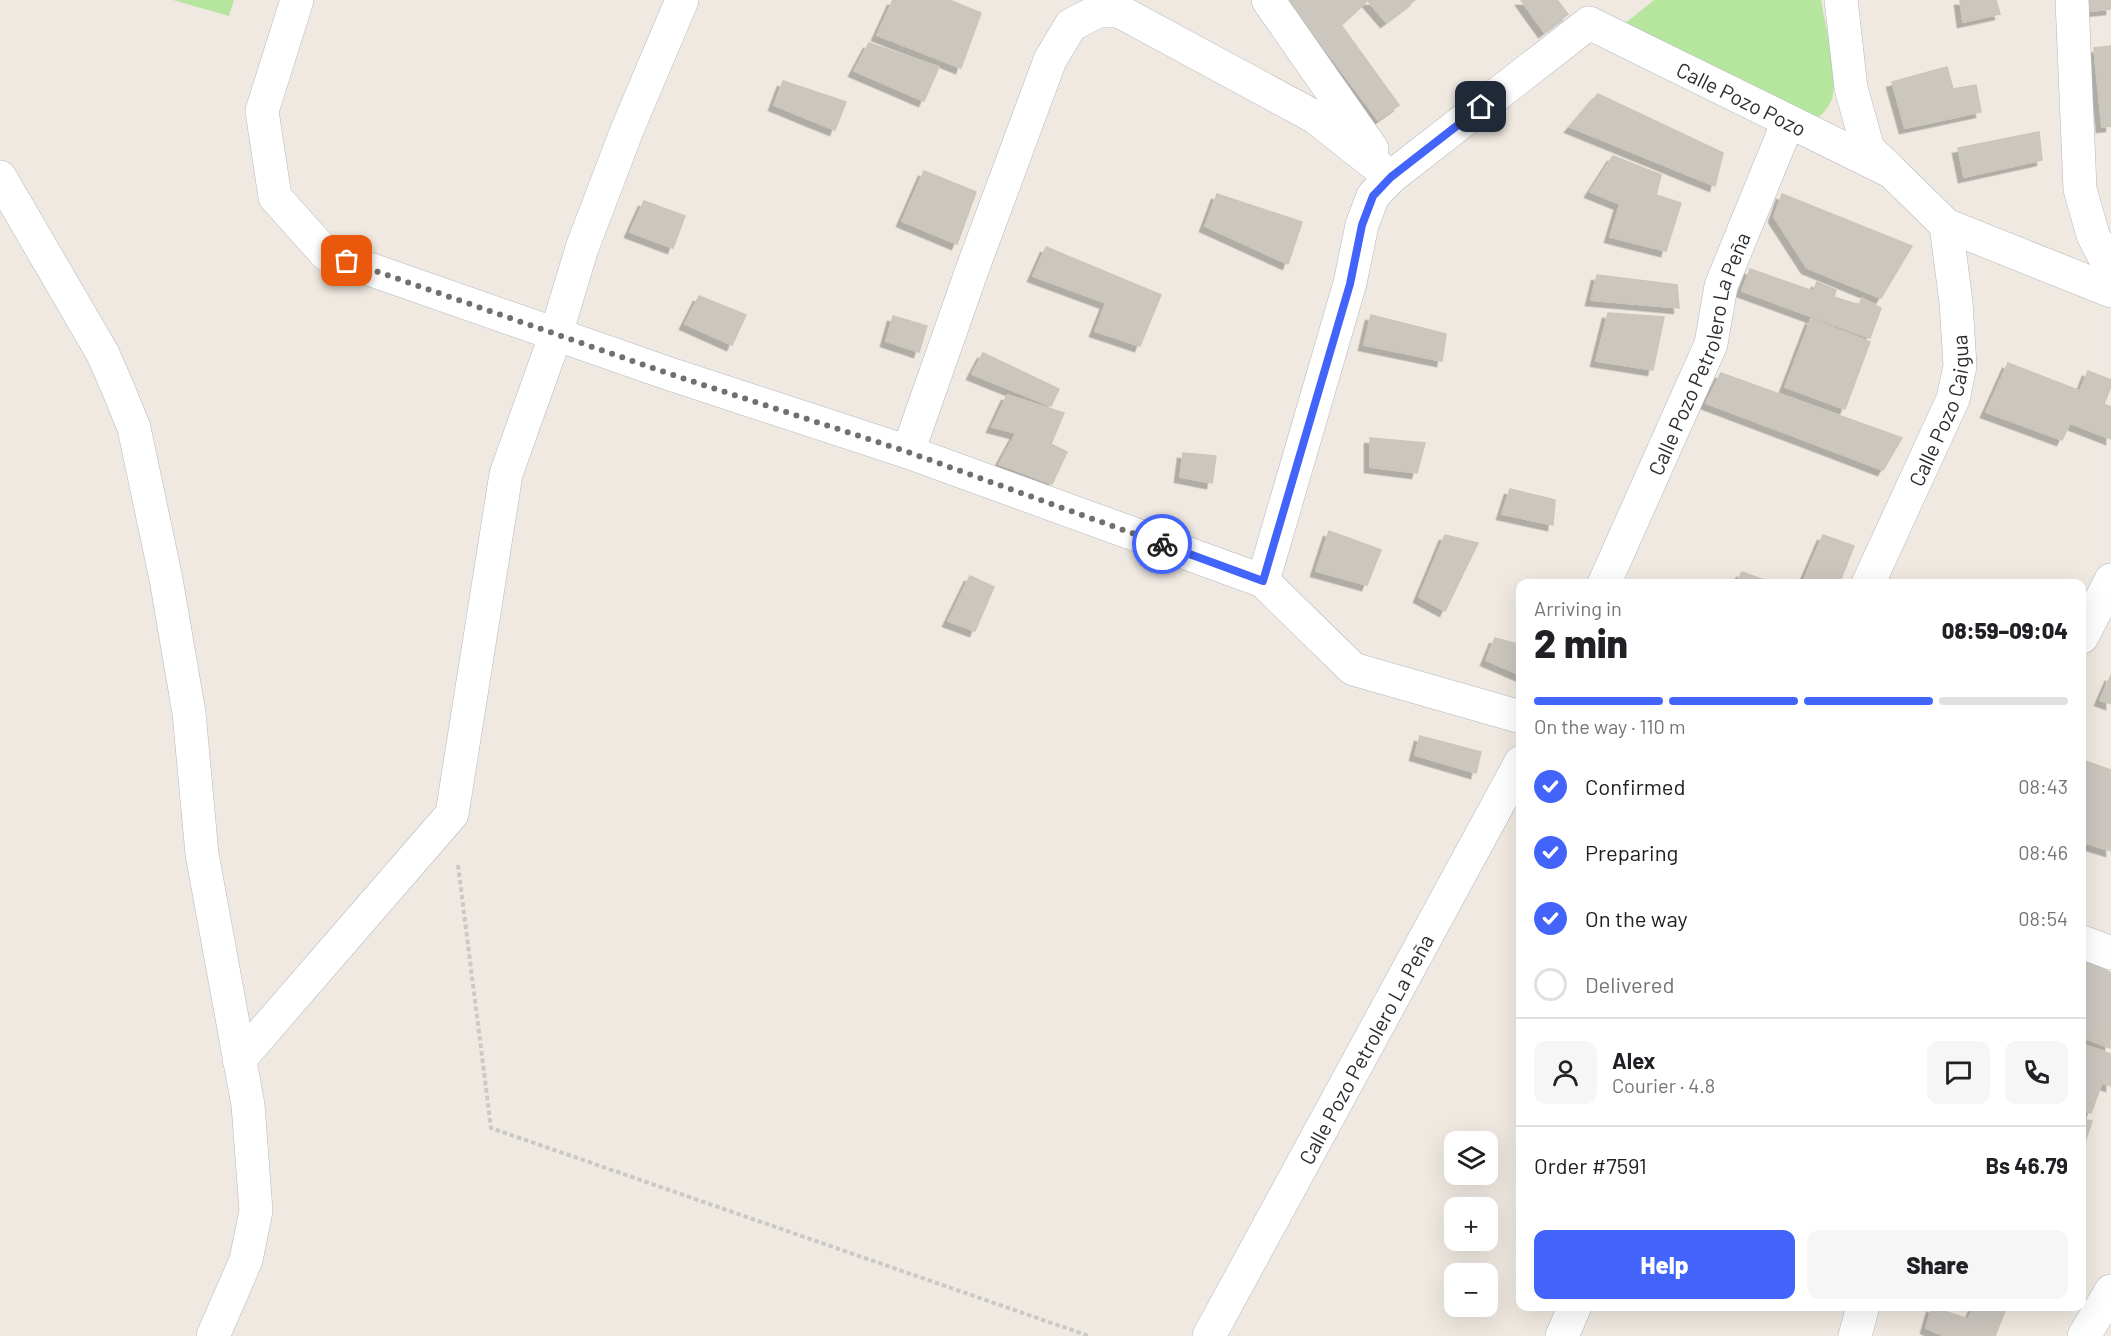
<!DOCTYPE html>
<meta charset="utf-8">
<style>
:root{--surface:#fff;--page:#f6f6f6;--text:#202124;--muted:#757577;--line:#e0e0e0;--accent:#4264fb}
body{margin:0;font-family:Barlow,sans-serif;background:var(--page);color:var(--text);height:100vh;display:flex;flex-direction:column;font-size:22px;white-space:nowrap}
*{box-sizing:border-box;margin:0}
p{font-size:20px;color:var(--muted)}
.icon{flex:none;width:33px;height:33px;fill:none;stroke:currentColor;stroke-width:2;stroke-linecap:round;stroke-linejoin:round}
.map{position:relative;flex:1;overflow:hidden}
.drawer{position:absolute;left:1516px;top:579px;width:570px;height:732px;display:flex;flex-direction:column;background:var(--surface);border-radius:12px;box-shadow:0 6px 24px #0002}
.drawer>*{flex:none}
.tools{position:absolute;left:1444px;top:1131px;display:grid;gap:12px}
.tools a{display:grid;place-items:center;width:54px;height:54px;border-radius:12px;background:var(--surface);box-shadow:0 6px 24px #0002;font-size:30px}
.pin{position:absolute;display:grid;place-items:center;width:51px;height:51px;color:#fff;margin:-26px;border-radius:12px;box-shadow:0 3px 9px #0006}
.courier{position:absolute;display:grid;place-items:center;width:60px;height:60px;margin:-30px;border:4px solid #4264fb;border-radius:50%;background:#fff;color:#222;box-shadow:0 2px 8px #0007}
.overview em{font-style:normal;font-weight:800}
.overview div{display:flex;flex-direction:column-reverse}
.overview{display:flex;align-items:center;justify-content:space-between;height:102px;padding:0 18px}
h1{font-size:39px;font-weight:800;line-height:45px}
.bar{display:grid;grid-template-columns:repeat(4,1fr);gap:9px 6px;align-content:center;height:72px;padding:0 18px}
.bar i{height:8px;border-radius:4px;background:var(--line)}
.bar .current{background:var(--accent)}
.bar p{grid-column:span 4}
.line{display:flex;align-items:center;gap:15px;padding:0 18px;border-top:2px solid var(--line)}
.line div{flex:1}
.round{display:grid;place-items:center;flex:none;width:63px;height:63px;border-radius:12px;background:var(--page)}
ol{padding:0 18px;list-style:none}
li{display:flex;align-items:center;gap:18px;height:66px}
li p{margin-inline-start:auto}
li .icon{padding:6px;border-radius:50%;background:var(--accent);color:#fff;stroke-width:4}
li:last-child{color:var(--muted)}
li i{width:33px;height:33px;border:3px solid var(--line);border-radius:50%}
.cta{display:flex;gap:12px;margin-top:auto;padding:12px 18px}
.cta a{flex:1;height:69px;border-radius:12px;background:var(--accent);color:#fff;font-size:24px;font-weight:800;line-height:69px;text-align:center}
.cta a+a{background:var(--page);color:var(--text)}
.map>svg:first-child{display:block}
.green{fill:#b6e59e}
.building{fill:#cbc7bf;stroke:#cbc5ba;stroke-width:1.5;filter:url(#shadow)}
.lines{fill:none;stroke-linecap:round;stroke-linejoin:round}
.minor-casing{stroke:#b4b7c1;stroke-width:34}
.path{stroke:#c9c9c9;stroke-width:4;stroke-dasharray:4.5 3;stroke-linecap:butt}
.minor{stroke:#fff;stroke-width:33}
.done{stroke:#726f6d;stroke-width:6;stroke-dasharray:0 10.8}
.route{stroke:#4264fb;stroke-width:8}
.labels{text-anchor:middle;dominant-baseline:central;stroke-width:6;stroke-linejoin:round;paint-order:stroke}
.street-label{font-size:21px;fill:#2e2e2e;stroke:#fff}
</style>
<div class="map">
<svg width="2111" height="1336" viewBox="0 0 2111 1336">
<defs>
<filter id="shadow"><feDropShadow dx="-5.5" dy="5.5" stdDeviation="0" flood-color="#0004"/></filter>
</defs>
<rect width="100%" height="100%" fill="#efe9e1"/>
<path class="green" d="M 173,0 L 234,0 L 229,16 Z
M 1654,0 L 1821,0 C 1825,25 1839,76 1832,99 C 1828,109 1819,117 1811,124 L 1618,29 Z"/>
<path class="building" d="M 893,0 L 949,0 L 981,13 L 961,68 L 877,35 Z
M 1288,0 L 1368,0 L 1341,25 L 1399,105 L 1378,120 Z
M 1367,0 L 1415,0 L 1386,22 Z
M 1521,0 L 1557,0 L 1568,14 L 1544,32 Z
M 1960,0 L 1996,0 L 2000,14 L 1963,22 Z
M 2080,0 L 2111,0 L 2111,9 L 2082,12 Z
M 869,43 L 939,67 L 924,101 L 854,71 Z
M 2111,46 L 2111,126 L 2102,127 L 2094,48 Z
M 1947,67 L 1953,89 L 1976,85 L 1981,112 L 1905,128 L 1892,82 Z
M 783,81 L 846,102 L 835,130 L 774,105 Z
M 1598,94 L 1723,153 L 1715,186 L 1570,127 Z
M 2039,132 L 2042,160 L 1964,177 L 1958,148 Z
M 1613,156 L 1661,175 L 1656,195 L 1681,203 L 1666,251 L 1610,237 L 1620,204 L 1590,192 Z
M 924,171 L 976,192 L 957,244 L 902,221 Z
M 1217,194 L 1302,222 L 1288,264 L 1205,226 Z
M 1782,194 L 1912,246 L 1881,298 L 1807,268 L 1774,217 Z
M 644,201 L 685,216 L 673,248 L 630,232 Z
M 1046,247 L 1161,295 L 1140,346 L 1095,331 L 1106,303 L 1033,276 Z
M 1750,269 L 1813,291 L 1817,282 L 1836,290 L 1834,297 L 1859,305 L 1862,298 L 1881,308 L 1870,338 L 1742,291 Z
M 1597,275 L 1677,285 L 1679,308 L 1591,300 Z
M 699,296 L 746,315 L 732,345 L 685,324 Z
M 1608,313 L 1664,317 L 1653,370 L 1596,361 Z
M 1371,315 L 1446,334 L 1442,361 L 1364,345 Z
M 893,316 L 927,326 L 919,352 L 886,341 Z
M 1811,319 L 1870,342 L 1845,409 L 1785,387 Z
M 983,353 L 1059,389 L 1051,406 L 972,374 Z
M 2008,363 L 2080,391 L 2088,371 L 2111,380 L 2111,386 L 2104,404 L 2111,407 L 2111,439 L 2070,423 L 2062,440 L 1986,412 Z
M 1721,373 L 1902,438 L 1883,470 L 1706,403 Z
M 1007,395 L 1064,413 L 1051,444 L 1067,452 L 1052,484 L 999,464 L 1016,433 L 992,427 Z
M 1370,438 L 1425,443 L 1417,473 L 1370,467 Z
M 1183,453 L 1216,456 L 1212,483 L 1180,477 Z
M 1510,489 L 1555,500 L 1553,525 L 1502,514 Z
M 1329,531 L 1381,550 L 1367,585 L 1316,571 Z
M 1445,535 L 1478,543 L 1445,611 L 1419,597 Z
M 1823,535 L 1854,546 L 1839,584 L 1802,584 Z
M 1742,572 L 1775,584 L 1736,584 Z
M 970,576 L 994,587 L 975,631 L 948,621 Z
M 1495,638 L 1521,645 L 1521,675 L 1486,660 Z
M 2111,675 L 2111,704 L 2100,700 Z
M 1420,736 L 1481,752 L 1476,773 L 1415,755 Z
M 2082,760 L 2111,770 L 2111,851 L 2082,842 Z
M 2084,959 L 2111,973 L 2110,1048 L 2082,1037 L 2082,964 Z
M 2085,1045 L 2111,1054 L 2111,1086 L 2102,1083 L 2091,1113 L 2082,1110 L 2082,1052 Z
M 2082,1119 L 2092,1121 L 2082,1151 Z
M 1974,1306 L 2007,1306 L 1995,1336 L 1944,1336 L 1926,1328 L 1932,1307 L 1968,1319 Z"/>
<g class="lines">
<g class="minor-casing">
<g id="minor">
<path d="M 297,0 L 262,111 L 275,197 L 326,254 L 667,373 L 908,452 L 1263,581 L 1353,669 L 1521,717"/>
<path d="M 1268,0 L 1372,149"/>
<path d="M 1841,0 L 1851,88 L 1868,149 L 1889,169"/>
<path d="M 2072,0 L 2080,189 L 2093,235 L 2111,270"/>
<path d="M 0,177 L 103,354 L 119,391 L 134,428 L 166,579 L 189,713 L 202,854 L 248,1105 L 256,1211 L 246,1260 L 213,1336"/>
<path d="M 908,452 L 972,270 L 1050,60 L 1071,25 L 1098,11 L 1119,11 L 1315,117 L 1391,177"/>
<path id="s1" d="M 1263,581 L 1350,283 L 1362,225 L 1373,196 L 1391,177 L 1589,23 L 1892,172 L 1946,225 L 2111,291"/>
<path id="s2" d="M 1604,584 L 1711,344 L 1721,286 L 1788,122"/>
<path id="s3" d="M 1868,584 L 1953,399 L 1960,366 L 1956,302 L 1946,225"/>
<path d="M 2082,637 L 2111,580"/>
<path d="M 2082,942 L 2111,953"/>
<path d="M 239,1060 L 452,814 L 506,474 L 556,334 L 582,248 L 627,130 L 682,0"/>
<path id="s4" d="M 1209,1336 L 1521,762"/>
<path d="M 1562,1336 L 1575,1306"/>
<path d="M 1855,1336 L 1863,1306"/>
<path d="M 2084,1336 L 2111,1291"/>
</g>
</g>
<path class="path" d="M 458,865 L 491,1128 L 1089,1336"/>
<use href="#minor" class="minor"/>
</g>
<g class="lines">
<path class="done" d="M 347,261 L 667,373 L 908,452 L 1162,544"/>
<path class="route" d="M 1162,544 L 1263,581 L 1350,284 L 1362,225 L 1373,196 L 1391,177 L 1481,107"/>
</g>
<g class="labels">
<g class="street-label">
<text stroke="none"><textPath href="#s1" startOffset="848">Calle Pozo Pozo</textPath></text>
<text stroke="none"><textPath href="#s2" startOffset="250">Calle Pozo Petrolero La Peña</textPath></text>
<text stroke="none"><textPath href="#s3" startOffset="189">Calle Pozo Caigua</textPath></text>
<text stroke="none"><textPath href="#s4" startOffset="327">Calle Pozo Petrolero La Peña</textPath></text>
</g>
</g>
</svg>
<div class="tools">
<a><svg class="icon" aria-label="layers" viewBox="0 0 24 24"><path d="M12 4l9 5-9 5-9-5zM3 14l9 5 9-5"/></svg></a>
<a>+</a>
<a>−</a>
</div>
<div class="pin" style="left:347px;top:261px;background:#ea580c"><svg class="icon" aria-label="bag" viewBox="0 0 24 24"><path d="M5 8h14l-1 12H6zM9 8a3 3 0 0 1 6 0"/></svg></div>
<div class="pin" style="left:1481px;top:107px;background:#1f2937"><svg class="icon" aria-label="home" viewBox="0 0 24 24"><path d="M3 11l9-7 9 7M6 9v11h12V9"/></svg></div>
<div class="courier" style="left:1162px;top:544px"><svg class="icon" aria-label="bike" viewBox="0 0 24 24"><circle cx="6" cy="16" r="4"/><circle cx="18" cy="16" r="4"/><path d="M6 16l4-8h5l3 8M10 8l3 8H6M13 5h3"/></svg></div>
<section class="drawer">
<div class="overview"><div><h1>2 min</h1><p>Arriving in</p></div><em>08:59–09:04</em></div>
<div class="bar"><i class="current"></i><i class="current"></i><i class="current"></i><i></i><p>On the way · 110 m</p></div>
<ol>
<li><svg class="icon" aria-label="check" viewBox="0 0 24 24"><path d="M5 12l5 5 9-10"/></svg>Confirmed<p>08:43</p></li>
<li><svg class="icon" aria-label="check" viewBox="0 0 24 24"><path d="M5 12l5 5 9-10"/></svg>Preparing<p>08:46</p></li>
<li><svg class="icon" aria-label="check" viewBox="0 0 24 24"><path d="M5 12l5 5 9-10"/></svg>On the way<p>08:54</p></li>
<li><i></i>Delivered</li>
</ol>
<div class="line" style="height:108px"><a class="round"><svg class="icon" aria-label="person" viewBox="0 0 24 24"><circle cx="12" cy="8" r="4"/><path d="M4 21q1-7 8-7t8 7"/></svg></a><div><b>Alex</b><p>Courier · 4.8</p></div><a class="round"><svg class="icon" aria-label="chat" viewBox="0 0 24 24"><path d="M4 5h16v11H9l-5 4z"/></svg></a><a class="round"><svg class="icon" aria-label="phone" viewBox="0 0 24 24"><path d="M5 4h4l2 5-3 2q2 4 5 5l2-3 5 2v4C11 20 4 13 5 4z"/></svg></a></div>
<div class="line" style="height:78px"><div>Order #7591</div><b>Bs 46.79</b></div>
<div class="cta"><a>Help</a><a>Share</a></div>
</section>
</div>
